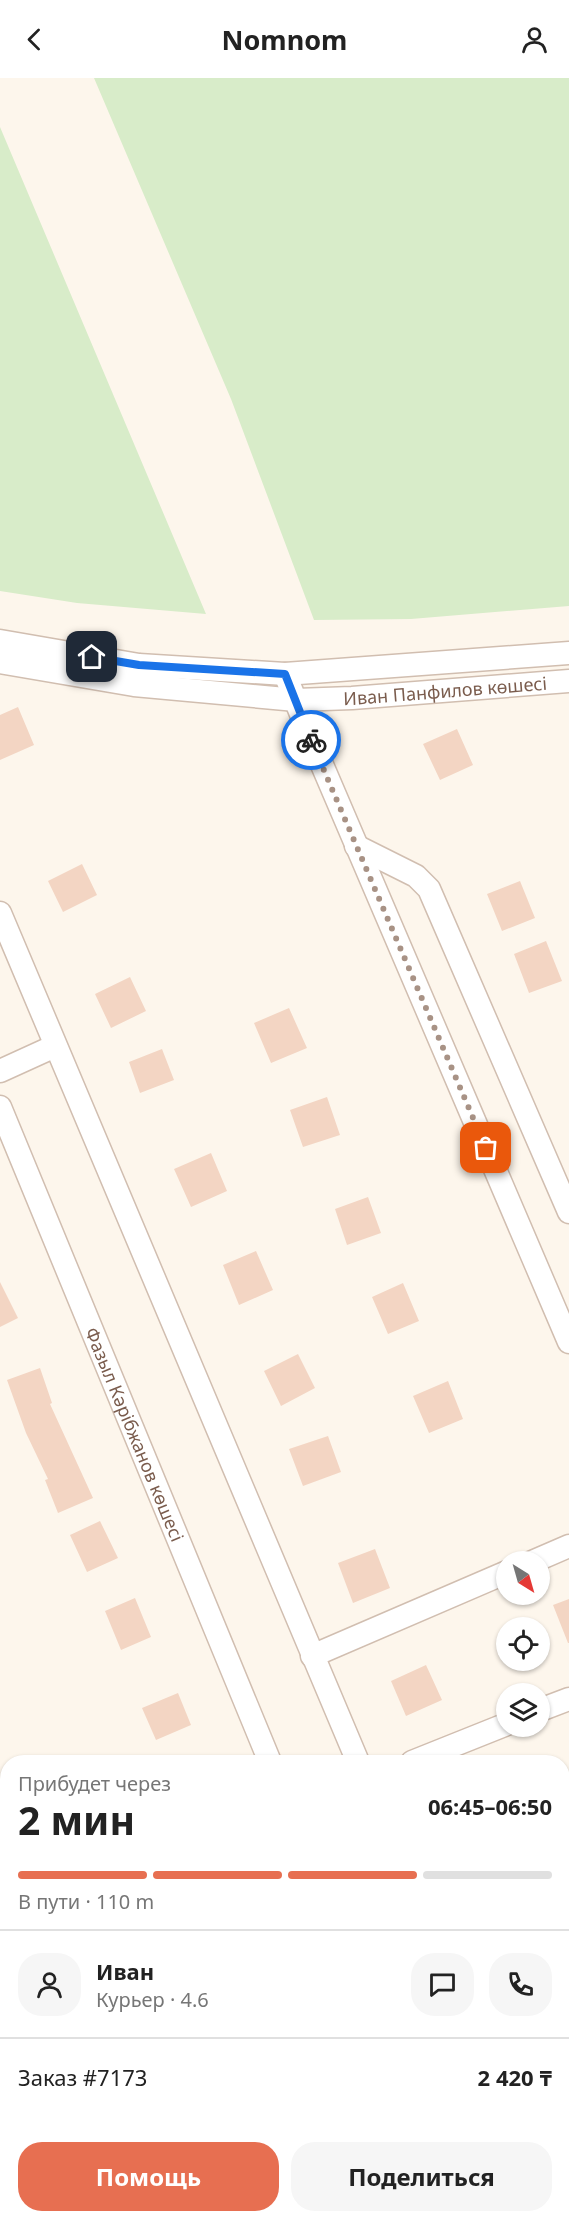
<!DOCTYPE html>
<html lang="ru">
<meta charset="utf-8">
<style>
:root{--surface:#fff;--page:#f6f6f6;--text:#222;--muted:#767676;--line:#e0e0e0;--accent:#e76f51}
body{margin:0;font-family:"Noto Sans",sans-serif;background:var(--page);color:var(--text);height:100vh;display:flex;flex-direction:column;font-size:22px;white-space:nowrap}
*{box-sizing:border-box;margin:0}
p{font-size:20px;color:var(--muted)}
.icon{flex:none;width:33px;height:33px;fill:none;stroke:currentColor;stroke-width:2;stroke-linecap:round;stroke-linejoin:round}
.map{position:relative;flex:1;overflow:hidden}
.drawer{position:absolute;left:0px;top:1677px;width:570px;height:468px;display:flex;flex-direction:column;background:var(--surface);border-radius:24px 24px 0 0;box-shadow:0 2px 4px #0004}
.drawer>*{flex:none}
.needle{width:39px;rotate:143deg}
.tools{position:absolute;left:496px;top:1473px;display:grid;gap:12px}
.tools a{display:grid;place-items:center;width:54px;height:54px;border-radius:50%;background:var(--surface);box-shadow:0 2px 4px #0004;font-size:30px}
.pin{position:absolute;display:grid;place-items:center;width:51px;height:51px;color:#fff;margin:-26px;border-radius:12px;box-shadow:0 3px 9px #0006}
.courier{position:absolute;display:grid;place-items:center;width:60px;height:60px;margin:-30px;border:4px solid #1a73e8;border-radius:50%;background:#fff;color:#222;box-shadow:0 2px 8px #0007}
.head em{font-style:normal;font-weight:700}
.head div{display:flex;flex-direction:column-reverse}
.head{display:flex;align-items:center;justify-content:space-between;height:102px;padding:0 18px}
h1{font-size:39px;font-weight:700;line-height:45px}
.bar{display:grid;grid-template-columns:repeat(4,1fr);gap:9px 6px;align-content:center;height:72px;padding:0 18px}
.bar i{height:8px;border-radius:4px;background:var(--line)}
.bar .on{background:var(--accent)}
.bar p{grid-column:span 4}
.line{display:flex;align-items:center;gap:15px;padding:0 18px;border-top:2px solid var(--line)}
.line div{flex:1}
.round{display:grid;place-items:center;flex:none;width:63px;height:63px;border-radius:24px;background:var(--page)}
.action{display:flex;gap:12px;margin-top:auto;padding:12px 18px}
.action a{flex:1;height:69px;border-radius:24px;background:var(--accent);color:#fff;font-size:24px;font-weight:700;line-height:69px;text-align:center}
.action a+a{background:var(--page);color:var(--text)}
header{display:flex;justify-content:space-between;align-items:center;height:78px;padding:0 18px;background:var(--surface);font-size:27px;font-weight:700}
.map>svg:first-child{display:block}
.green{fill:#d8ecc9}
.building{fill:#f3d5c3}
.lines{fill:none;stroke-linecap:round;stroke-linejoin:round}
.minor-casing{stroke:#d1beb0;stroke-width:25}
.minor{stroke:#fff;stroke-width:22}
.done{stroke:#a89285;stroke-width:6;stroke-dasharray:0 10.8}
.route{stroke:#1a73e8;stroke-width:8}
.labels{text-anchor:middle;dominant-baseline:central;stroke-width:4.5;stroke-linejoin:round;paint-order:stroke}
.street-label{font-size:18px;fill:#7a5c4d;stroke:#fffaf3}
</style>
<header><svg class="icon" aria-label="back" viewBox="0 0 24 24"><path d="M15 5l-7 7 7 7"/></svg>Nomnom<svg class="icon" aria-label="person" viewBox="0 0 24 24"><circle cx="12" cy="8" r="4"/><path d="M4 21q1-7 8-7t8 7"/></svg></header>
<div class="map">
<svg width="569" height="2145" viewBox="0 0 569 2145">
<rect width="100%" height="100%" fill="#fdf6ec"/>
<path class="green" d="M 94,0 L 569,0 L 569,528 L 411,541 L 314,542 L 231,321 Z
M 0,49 L 206,536 L 77,525 L 0,513 Z"/>
<path class="building" d="M 18,629 L 34,667 L 0,682 L 0,637 Z
M 457,651 L 473,687 L 440,702 L 423,666 Z
M 82,786 L 97,817 L 63,834 L 48,803 Z
M 520,803 L 535,840 L 502,853 L 487,816 Z
M 546,863 L 562,903 L 529,915 L 514,876 Z
M 130,899 L 146,933 L 111,950 L 95,916 Z
M 289,930 L 307,970 L 271,985 L 254,945 Z
M 162,971 L 174,1002 L 140,1015 L 129,984 Z
M 327,1019 L 340,1057 L 303,1069 L 290,1032 Z
M 211,1075 L 227,1113 L 191,1129 L 174,1091 Z
M 368,1119 L 381,1155 L 347,1167 L 335,1131 Z
M 256,1173 L 273,1212 L 239,1227 L 223,1187 Z
M 0,1204 L 18,1240 L 0,1249 Z
M 403,1205 L 419,1243 L 388,1256 L 372,1219 Z
M 298,1276 L 315,1310 L 281,1328 L 264,1293 Z
M 40,1290 L 52,1325 L 50,1326 L 93,1420 L 58,1435 L 45,1402 L 48,1401 L 26,1355 L 7,1302 Z
M 448,1303 L 463,1341 L 429,1355 L 413,1318 Z
M 328,1358 L 341,1394 L 303,1408 L 289,1371 Z
M 100,1443 L 118,1480 L 87,1494 L 70,1457 Z
M 375,1471 L 390,1510 L 353,1525 L 338,1485 Z
M 135,1520 L 151,1559 L 121,1572 L 105,1533 Z
M 569,1521 L 569,1565 L 568,1565 L 553,1527 Z
M 426,1587 L 442,1622 L 406,1638 L 391,1603 Z
M 178,1615 L 191,1647 L 156,1662 L 142,1630 Z"/>
<g class="lines">
<g class="minor-casing">
<g id="minor">
<path d="M 0,563 L 139,587 L 285,596 L 569,575"/>
<path id="s1" d="M 0,584 L 134,607 L 296,622 L 352,620 L 569,603"/>
<path d="M 285,596 L 311,661 L 569,1264"/>
<path d="M 356,768 L 416,798 L 429,811 L 569,1134"/>
<path d="M 0,835 L 358,1684"/>
<path d="M 0,993 L 55,968"/>
<path id="s2" d="M 0,1029 L 270,1684"/>
<path d="M 532,1484 L 569,1468"/>
<path d="M 312,1578 L 507,1494"/>
<path d="M 540,1632 L 569,1621"/>
<path d="M 412,1684 L 507,1646"/>
<path d="M 0,1863 L 8,1860"/>
</g>
</g>
<use href="#minor" class="minor"/>
</g>
<g class="lines">
<path class="done" d="M 311,662 L 486,1070"/>
<path class="route" d="M 92,579 L 139,587 L 285,596 L 311,662"/>
</g>
<g class="labels">
<g class="street-label">
<text stroke="none"><textPath href="#s1" startOffset="448">Иван Панфилов көшесі</textPath></text>
<text stroke="none"><textPath href="#s2" startOffset="354">Фазыл Кәрібжанов көшесі</textPath></text>
</g>
</g>
</svg>
<div class="tools">
<a><svg class="needle" viewBox="-14 -14 28 28"><path d="M0-13l5 13h-10z" fill="#e53935"/><path d="M0 13l5-13h-10z" fill="#767676"/></svg></a>
<a><svg class="icon" aria-label="locate" viewBox="0 0 24 24"><circle cx="12" cy="12" r="6"/><path d="M12 2v4M12 18v4M2 12h4M18 12h4"/></svg></a>
<a><svg class="icon" aria-label="layers" viewBox="0 0 24 24"><path d="M12 4l9 5-9 5-9-5zM3 14l9 5 9-5"/></svg></a>
</div>
<div class="pin" style="left:486px;top:1070px;background:#ea580c"><svg class="icon" aria-label="bag" viewBox="0 0 24 24"><path d="M5 8h14l-1 12H6zM9 8a3 3 0 0 1 6 0"/></svg></div>
<div class="pin" style="left:92px;top:579px;background:#1f2937"><svg class="icon" aria-label="home" viewBox="0 0 24 24"><path d="M3 11l9-7 9 7M6 9v11h12V9"/></svg></div>
<div class="courier" style="left:311px;top:662px"><svg class="icon" aria-label="bike" viewBox="0 0 24 24"><circle cx="6" cy="16" r="4"/><circle cx="18" cy="16" r="4"/><path d="M6 16l4-8h5l3 8M10 8l3 8H6M13 5h3"/></svg></div>
<section class="drawer">
<div class="head"><div><h1>2 мин</h1><p>Прибудет через</p></div><em>06:45–06:50</em></div>
<div class="bar"><i class="on"></i><i class="on"></i><i class="on"></i><i></i><p>В пути · 110 m</p></div>
<div class="line" style="height:108px"><a class="round"><svg class="icon" aria-label="person" viewBox="0 0 24 24"><circle cx="12" cy="8" r="4"/><path d="M4 21q1-7 8-7t8 7"/></svg></a><div><b>Иван</b><p>Курьер · 4.6</p></div><a class="round"><svg class="icon" aria-label="chat" viewBox="0 0 24 24"><path d="M4 5h16v11H9l-5 4z"/></svg></a><a class="round"><svg class="icon" aria-label="phone" viewBox="0 0 24 24"><path d="M5 4h4l2 5-3 2q2 4 5 5l2-3 5 2v4C11 20 4 13 5 4z"/></svg></a></div>
<div class="line" style="height:78px"><div>Заказ #7173</div><b>2 420 ₸</b></div>
<div class="action"><a>Помощь</a><a>Поделиться</a></div>
</section>
</div>
